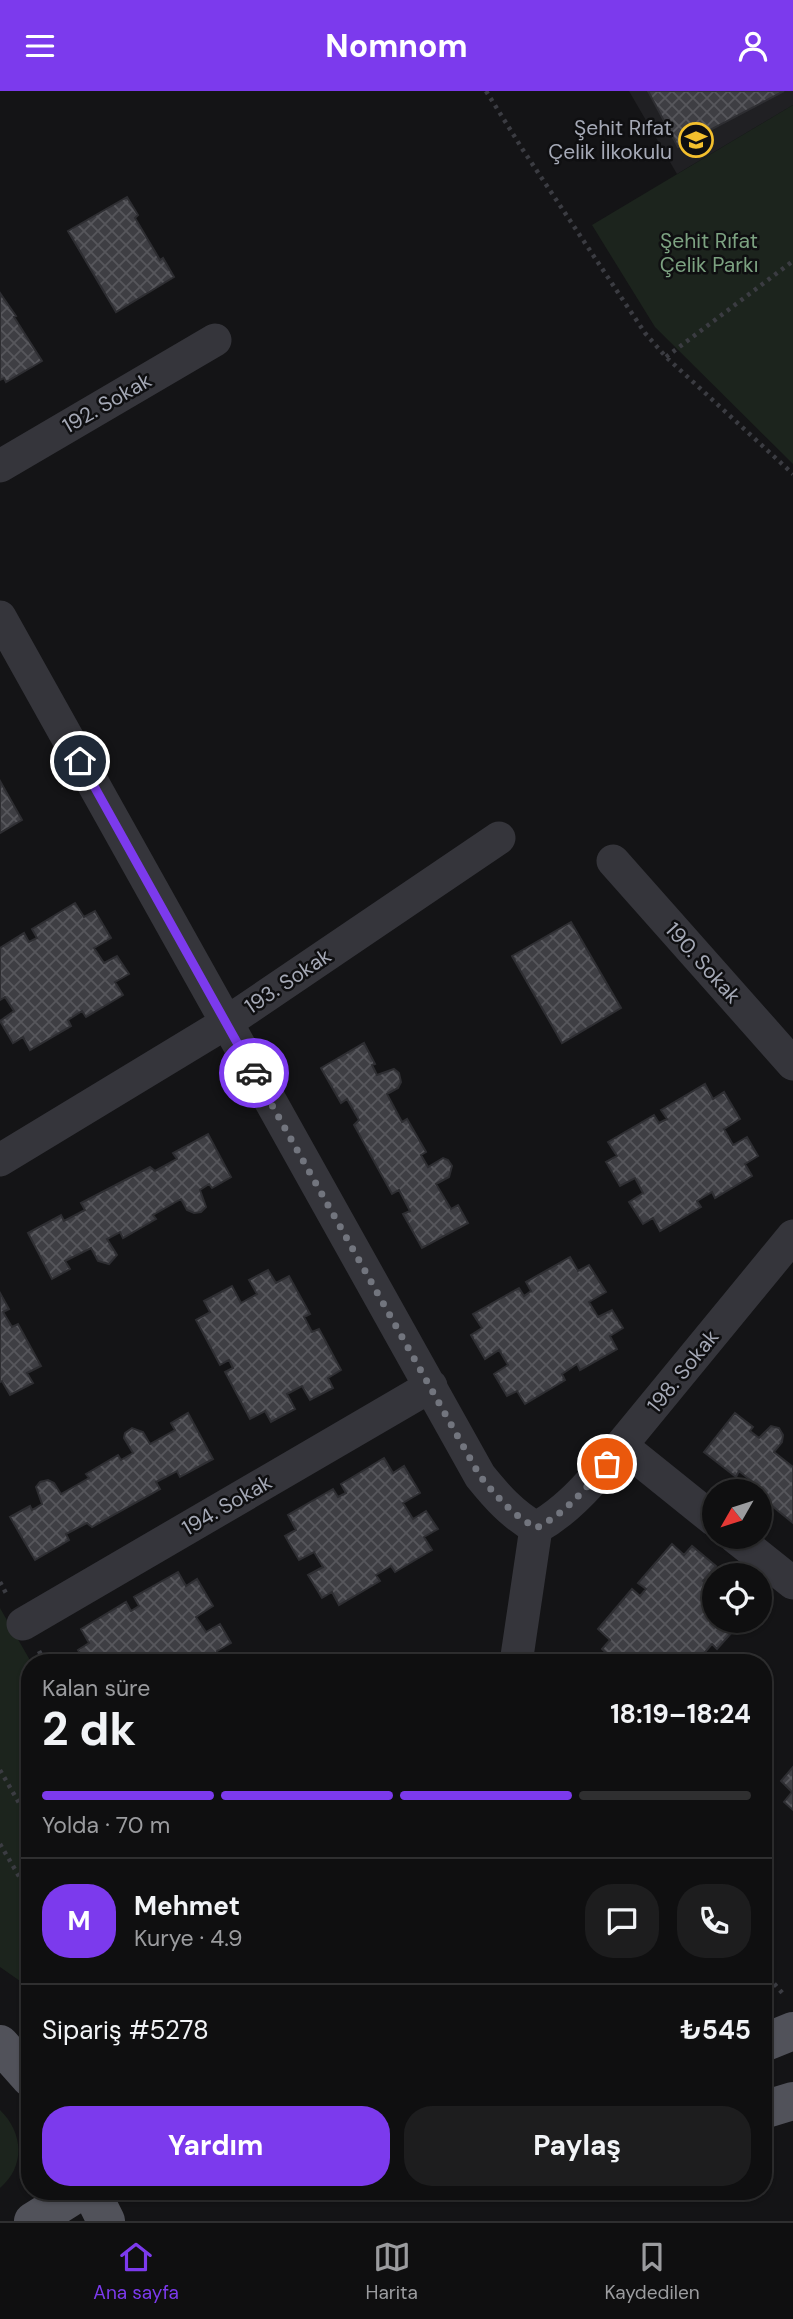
<!DOCTYPE html>
<html lang="tr">
<meta charset="utf-8">
<style>
:root{--surface:#0f0f10;--page:#1d1d1e;--text:#f1f3f6;--muted:#9b9c9f;--line:#2f2f30;--accent:#7c3aed}
body{margin:0;font-family:"DM Sans",sans-serif;background:var(--page);color:var(--text);height:100vh;display:flex;flex-direction:column;font-size:26px;white-space:nowrap}
*{box-sizing:border-box;margin:0}
p{font-size:23px;color:var(--muted)}
.icon{flex:none;width:38px;height:38px;fill:none;stroke:currentColor;stroke-width:2;stroke-linecap:round;stroke-linejoin:round}
.map{position:relative;flex:1;overflow:hidden}
.details{position:absolute;left:21px;top:1563px;width:751px;height:546px;display:flex;flex-direction:column;background:var(--surface);border-radius:28px;box-shadow:0 2px 5px #0004,0 0 0 2px var(--line)}
.details>*{flex:none}
.needle{width:46px;rotate:231deg}
.controls{position:absolute;left:702px;top:1388px;display:grid;gap:14px}
.controls a{display:grid;place-items:center;width:70px;height:70px;border-radius:50%;background:var(--surface);box-shadow:0 2px 5px #0004,0 0 0 2px var(--line);font-size:35px}
.pin{position:absolute;display:grid;place-items:center;width:60px;height:60px;color:#fff;margin:-30px;border:4px solid #fff;border-radius:50%;box-shadow:0 2px 7px #0007}
.courier{position:absolute;display:grid;place-items:center;width:70px;height:70px;margin:-35px;border:5px solid #7c3aed;border-radius:50%;background:#fff;color:#222;box-shadow:0 2px 9px #0007}
.summary em{font-style:normal;font-weight:700}
.summary div{display:flex;flex-direction:column-reverse}
.summary{display:flex;align-items:center;justify-content:space-between;height:119px;padding:0 21px}
h1{font-size:46px;font-weight:700;line-height:52px}
.bar{display:grid;grid-template-columns:repeat(4,1fr);gap:10px 7px;align-content:center;height:84px;padding:0 21px}
.bar i{height:9px;border-radius:5px;background:var(--line)}
.bar .on{background:var(--accent)}
.bar p{grid-column:span 4}
.line{display:flex;align-items:center;gap:18px;padding:0 21px;border-top:2px solid var(--line)}
.line div{flex:1}
.round{display:grid;place-items:center;flex:none;width:74px;height:74px;border-radius:28px;background:var(--page)}
.cta{display:flex;gap:14px;margin-top:auto;padding:14px 21px}
.cta a{flex:1;height:80px;border-radius:28px;background:var(--accent);color:#fff;font-size:28px;font-weight:700;line-height:80px;text-align:center}
.cta a+a{background:var(--page);color:var(--text)}
header{display:flex;justify-content:space-between;align-items:center;height:91px;padding:0 21px;background:var(--accent);color:#fff;font-size:32px;font-weight:700}
.dock{display:flex;justify-content:space-around;align-items:center;height:98px;border-top:2px solid var(--line);background:var(--surface);font-size:19px;color:var(--muted)}
.dock a{display:grid;justify-items:center;gap:4px}
.dock .on{color:var(--accent)}
.map>svg:first-child{display:block}
.built{fill:#202023}
.green{fill:#1c241d}
.building{fill:url(#building-cross-hatch);stroke:#2e2e32;stroke-width:2}
.lines{fill:none;stroke-linecap:round;stroke-linejoin:round}
.path{stroke:#3b3c42;stroke-width:4.5;stroke-dasharray:3.5 5;stroke-linecap:butt}
.minor{stroke:#35353b;stroke-width:33}
.major{stroke:#51525a;stroke-width:38}
.done{stroke:#72757e;stroke-width:7;stroke-dasharray:0 12.6}
.route{stroke:#7c3aed;stroke-width:9}
.labels{text-anchor:middle;dominant-baseline:central;stroke-width:5;stroke-linejoin:round;paint-order:stroke}
.poi-label{font-size:21px;fill:#a5a9b6;stroke:#0f0f11;text-anchor:end}
.park-label{font-size:21px;fill:#7ca281;stroke:#0f0f11}
.street-label{font-size:21px;fill:#a5a9b6;stroke:#0f0f11}
</style>
<header><svg class="icon" aria-label="menu" viewBox="0 0 24 24"><path d="M4 6h16M4 12h16M4 18h16"/></svg>Nomnom<svg class="icon" aria-label="person" viewBox="0 0 24 24"><circle cx="12" cy="8" r="4"/><path d="M4 21q1-7 8-7t8 7"/></svg></header>
<div class="map">
<svg width="793" height="2130" viewBox="0 0 793 2130">
<defs>
<pattern id="building-cross-hatch" width="8" height="8" patternUnits="userSpaceOnUse" patternTransform="scale(1.75)"><rect width="8" height="8" fill="#3e3e43"/><path d="M0 0l8 8M0 8l8-8" fill="none" stroke="#57575c"/></pattern>
</defs>
<rect width="100%" height="100%" fill="#141416"/>
<path class="built" d="M 629,0 L 793,0 L 793,14 L 677,83 Z"/>
<path class="green" d="M 793,14 L 793,373 L 655,236 L 592,134 Z
M 0,1517 L 31,1571 L 30,1897 L 0,1876 Z
M 0,2019 C 23,2041 26,2075 0,2097 Z"/>
<path class="building" d="M 648,0 L 784,0 L 678,56 Z
M 127,106 L 138,124 L 135,127 L 160,169 L 163,167 L 174,186 L 116,221 L 68,140 Z
M 0,202 L 16,225 L 14,226 L 42,270 L 6,291 L 4,287 L 0,289 Z
M 0,690 L 22,729 L 0,742 Z
M 75,812 L 84,826 L 95,820 L 111,847 L 94,857 L 104,872 L 117,865 L 129,883 L 115,891 L 123,904 L 86,926 L 82,920 L 68,929 L 71,935 L 30,959 L 23,946 L 13,952 L 0,930 L 14,920 L 5,906 L 0,909 L 0,857 L 24,842 L 29,851 L 37,847 L 32,838 Z
M 571,831 L 621,917 L 562,952 L 512,865 Z
M 364,952 L 375,973 L 372,974 L 377,984 L 394,978 L 399,982 L 401,991 L 398,997 L 387,1003 L 402,1031 L 407,1028 L 426,1061 L 421,1064 L 428,1076 L 443,1067 L 448,1069 L 452,1075 L 449,1086 L 436,1093 L 451,1118 L 458,1114 L 468,1132 L 422,1157 L 403,1123 L 410,1120 L 399,1099 L 392,1103 L 354,1034 L 359,1029 L 347,1008 L 341,1012 L 321,977 Z
M 705,993 L 713,1008 L 724,1001 L 740,1028 L 724,1038 L 733,1054 L 747,1046 L 758,1065 L 745,1073 L 752,1085 L 715,1107 L 712,1101 L 697,1110 L 701,1116 L 660,1140 L 653,1127 L 643,1133 L 629,1111 L 643,1102 L 635,1087 L 620,1095 L 606,1071 L 617,1065 L 608,1051 L 654,1024 L 659,1032 L 667,1028 L 661,1019 Z
M 208,1043 L 231,1086 L 212,1097 L 209,1093 L 200,1099 L 206,1116 L 201,1121 L 194,1122 L 187,1119 L 181,1108 L 153,1124 L 156,1128 L 123,1147 L 120,1141 L 107,1148 L 117,1164 L 109,1173 L 98,1170 L 91,1157 L 65,1170 L 70,1178 L 52,1188 L 28,1142 L 61,1124 L 64,1130 L 85,1119 L 81,1112 L 150,1076 L 155,1080 L 177,1068 L 173,1062 Z
M 570,1166 L 578,1180 L 589,1174 L 606,1201 L 589,1211 L 598,1226 L 612,1219 L 623,1237 L 610,1245 L 617,1258 L 580,1279 L 577,1273 L 562,1283 L 565,1289 L 525,1313 L 517,1300 L 507,1305 L 494,1283 L 508,1274 L 499,1259 L 485,1268 L 471,1244 L 482,1237 L 473,1223 L 519,1197 L 524,1205 L 531,1200 L 526,1191 Z
M 268,1179 L 276,1192 L 289,1185 L 310,1223 L 304,1226 L 312,1241 L 319,1238 L 341,1279 L 328,1287 L 333,1297 L 310,1309 L 302,1295 L 287,1303 L 295,1318 L 271,1331 L 265,1320 L 250,1328 L 225,1281 L 233,1277 L 229,1269 L 220,1274 L 196,1229 L 210,1221 L 204,1210 L 232,1195 L 241,1212 L 257,1203 L 249,1189 Z
M 0,1202 L 9,1218 L 3,1221 L 12,1236 L 18,1233 L 41,1275 L 27,1282 L 33,1292 L 10,1304 L 2,1290 L 0,1291 Z
M 188,1322 L 213,1368 L 180,1386 L 177,1380 L 156,1391 L 160,1398 L 92,1436 L 87,1432 L 66,1443 L 69,1449 L 35,1469 L 10,1426 L 30,1415 L 32,1419 L 42,1413 L 36,1396 L 40,1391 L 48,1389 L 54,1392 L 61,1403 L 89,1387 L 86,1383 L 118,1364 L 121,1369 L 133,1362 L 124,1347 L 125,1342 L 132,1337 L 143,1341 L 150,1353 L 175,1339 L 171,1332 Z
M 735,1322 L 753,1336 L 750,1340 L 759,1347 L 771,1335 L 779,1337 L 783,1344 L 782,1351 L 774,1361 L 793,1376 L 793,1432 L 760,1405 L 760,1400 L 757,1400 L 760,1397 L 739,1380 L 736,1386 L 704,1361 Z
M 384,1367 L 393,1382 L 404,1375 L 420,1402 L 403,1412 L 413,1428 L 426,1420 L 438,1438 L 424,1446 L 432,1459 L 395,1481 L 391,1475 L 376,1484 L 380,1490 L 339,1514 L 332,1501 L 322,1507 L 308,1484 L 323,1476 L 314,1461 L 299,1469 L 285,1445 L 296,1439 L 288,1424 L 333,1398 L 338,1406 L 346,1402 L 341,1393 Z
M 672,1453 L 684,1464 L 692,1455 L 716,1475 L 703,1490 L 714,1499 L 714,1530 L 742,1530 L 717,1558 L 712,1553 L 700,1567 L 706,1572 L 642,1572 L 634,1564 L 628,1572 L 617,1572 L 602,1558 L 610,1549 L 598,1538 L 632,1498 L 640,1505 L 646,1498 L 638,1492 Z
M 178,1481 L 186,1495 L 197,1488 L 213,1515 L 196,1526 L 206,1541 L 220,1533 L 231,1552 L 217,1560 L 224,1572 L 86,1572 L 78,1559 L 89,1552 L 81,1538 L 126,1511 L 131,1520 L 139,1515 L 134,1506 Z
M 793,1676 L 793,1719 L 784,1711 L 792,1701 L 781,1690 Z
M 763,1775 L 772,1776 L 763,1830 Z"/>
<g class="lines">
<path class="path" d="M 486,0 L 523,59 L 645,242 L 666,266 L 793,383
M 666,266 L 793,170
M 0,1491 L 7,1504
M 39,1560 L 45,1572
M 0,1679 L 30,1731
M 0,1753 L 30,1804
M 763,1880 L 785,1905"/>
<path class="minor" d="M 0,375 L 215,249
M 0,526 L 480,1385 C 497,1406 512,1423 536,1437 L 516,1572
M 613,770 L 793,973
M 0,1069 L 226,932 L 499,747
M 622,1355 L 714,1429
M 536,1437 C 558,1425 574,1410 591,1391 L 793,1145
M 735,1446 L 793,1492
M 23,1533 L 431,1295"/>
<path class="major" d="M 763,1952 L 793,1940
M 0,1953 L 30,1987
M 763,2019 L 793,2010
M 91,2100 L 106,2130
M 33,2130 L 81,2100"/>
</g>
<g class="lines">
<path class="done" d="M 254,982 L 480,1385 C 497,1406 512,1423 536,1437 C 566,1422 585,1398 607,1373"/>
<path class="route" d="M 80,670 L 254,982"/>
</g>
<defs>
<g id="school-ring" transform="scale(1.75)"><circle r="9.5" fill="#0f0f11" stroke="#f4c02d" stroke-width="1.5"/><path d="M0-5L7-2L0 1L-7-2ZM-4 1L0 2.5L4 1V4Q0 6-4 4Z" fill="#f4c02d"/></g>
</defs>
<g fill-rule="evenodd">
<use href="#school-ring" x="696" y="49"/>
</g>
<g class="labels">
<g class="poi-label">
<text x="672" y="37">Şehit Rıfat<tspan x="672" dy="24">Çelik İlkokulu</tspan></text>
</g>
<g class="park-label">
<text x="709" y="150">Şehit Rıfat<tspan x="709" dy="24">Çelik Parkı</tspan></text>
</g>
<g class="street-label">
<text transform="translate(107 312) rotate(-30)">192. Sokak</text>
<text transform="translate(703 872) rotate(48)">190. Sokak</text>
<text transform="translate(288 890) rotate(-34)">193. Sokak</text>
<text transform="translate(683 1280) rotate(-51)">198. Sokak</text>
<text transform="translate(227 1414) rotate(-30)">194. Sokak</text>
</g>
</g>
</svg>
<div class="controls">
<a><svg class="needle" viewBox="-14 -14 28 28"><path d="M0-13l5 13h-10z" fill="#e53935"/><path d="M0 13l5-13h-10z" fill="#9b9c9f"/></svg></a>
<a><svg class="icon" aria-label="locate" viewBox="0 0 24 24"><circle cx="12" cy="12" r="6"/><path d="M12 2v4M12 18v4M2 12h4M18 12h4"/></svg></a>
</div>
<div class="pin" style="left:607px;top:1373px;background:#ea580c"><svg class="icon" aria-label="bag" viewBox="0 0 24 24"><path d="M5 8h14l-1 12H6zM9 8a3 3 0 0 1 6 0"/></svg></div>
<div class="pin" style="left:80px;top:670px;background:#1f2937"><svg class="icon" aria-label="home" viewBox="0 0 24 24"><path d="M3 11l9-7 9 7M6 9v11h12V9"/></svg></div>
<div class="courier" style="left:254px;top:982px"><svg class="icon" aria-label="car" viewBox="0 0 24 24"><path d="M5 17H2v-5l4-1 3-4h7l3 4 3 1v5h-3M9 17h6M6 11h13"/><circle cx="7" cy="17" r="2"/><circle cx="17" cy="17" r="2"/></svg></div>
<section class="details">
<div class="summary"><div><h1>2 dk</h1><p>Kalan süre</p></div><em>18:19–18:24</em></div>
<div class="bar"><i class="on"></i><i class="on"></i><i class="on"></i><i></i><p>Yolda · 70 m</p></div>
<div class="line" style="height:126px"><b class="round" style="background:var(--accent);color:#fff">M</b><div><b>Mehmet</b><p>Kurye · 4.9</p></div><a class="round"><svg class="icon" aria-label="chat" viewBox="0 0 24 24"><path d="M4 5h16v11H9l-5 4z"/></svg></a><a class="round"><svg class="icon" aria-label="phone" viewBox="0 0 24 24"><path d="M5 4h4l2 5-3 2q2 4 5 5l2-3 5 2v4C11 20 4 13 5 4z"/></svg></a></div>
<div class="line" style="height:91px"><div>Sipariş #5278</div><b>₺545</b></div>
<div class="cta"><a>Yardım</a><a>Paylaş</a></div>
</section>
</div>
<nav class="dock">
<a class="on"><svg class="icon" aria-label="home" viewBox="0 0 24 24"><path d="M3 11l9-7 9 7M6 9v11h12V9"/></svg>Ana sayfa</a>
<a><svg class="icon" aria-label="map" viewBox="0 0 24 24"><path d="M3 6l6-2 6 2 6-2v14l-6 2-6-2-6 2zM9 4v14M15 6v14"/></svg>Harita</a>
<a><svg class="icon" aria-label="saved" viewBox="0 0 24 24"><path d="M7 4h10v16l-5-4-5 4z"/></svg>Kaydedilen</a>
</nav>
